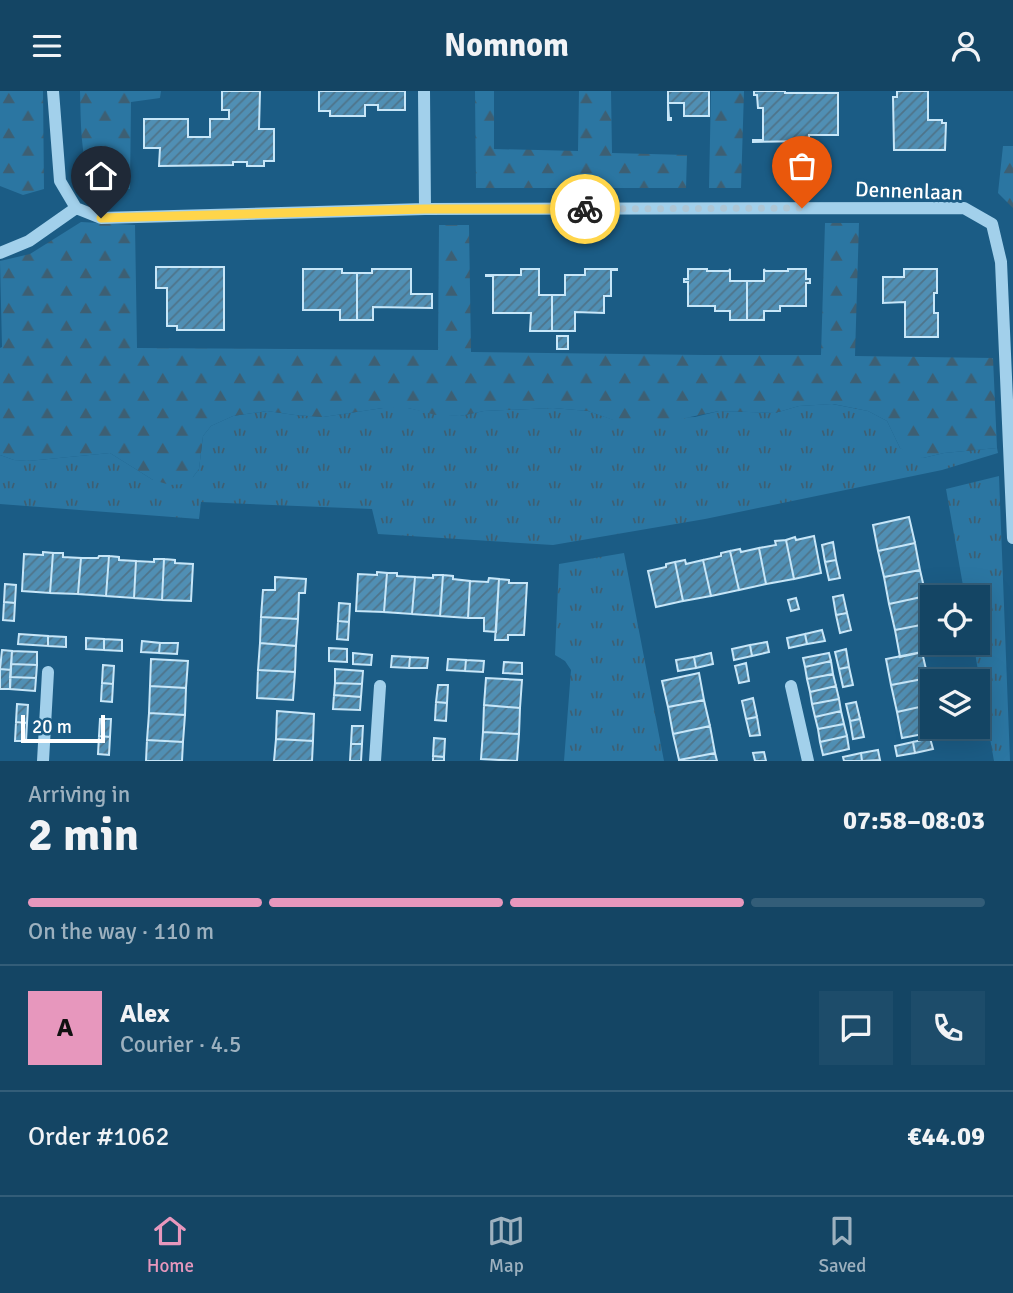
<!DOCTYPE html>
<meta charset="utf-8">
<style>
:root{--surface:#144564;--page:#1d4c6a;--text:#f1f3f6;--muted:#9db1bf;--line:#335d78;--accent:#e797bd}
body{margin:0;font-family:Signika,sans-serif;background:var(--page);color:var(--text);height:100vh;display:flex;flex-direction:column;font-size:26px;white-space:nowrap}
*{box-sizing:border-box;margin:0}
p{font-size:23px;color:var(--muted)}
.icon{flex:none;width:38px;height:38px;fill:none;stroke:currentColor;stroke-width:2;stroke-linecap:round;stroke-linejoin:round}
.map{position:relative;height:670px;overflow:hidden}
.sheet{display:flex;flex-direction:column;background:var(--surface);flex:1}
.sheet>*{flex:none}
.fabs{position:absolute;left:920px;top:494px;display:grid;gap:14px}
.fabs a{display:grid;place-items:center;width:70px;height:70px;border-radius:0px;background:var(--surface);box-shadow:0 7px 28px #0002,0 0 0 2px var(--line);font-size:35px}
.scale{position:absolute;left:21px;bottom:18px;width:84px;box-sizing:border-box;padding-left:7px;border:4px solid #fff;border-top:0;font-size:19px;line-height:24px;white-space:nowrap;color:#fff;-webkit-text-stroke:5px #1b5c85;paint-order:stroke}
.pin{position:absolute;display:grid;place-items:center;width:60px;height:60px;color:#fff;margin:-72px -30px;border-radius:50% 50% 50% 0;rotate:-45deg;box-shadow:0 0 7px #0007}
.pin .icon{rotate:45deg}
.courier{position:absolute;display:grid;place-items:center;width:70px;height:70px;margin:-35px;border:5px solid #ffd54a;border-radius:50%;background:#fff;color:#222;box-shadow:0 2px 9px #0007}
.overview em{font-style:normal;font-weight:700}
.overview div{display:flex;flex-direction:column-reverse}
.overview{display:flex;align-items:center;justify-content:space-between;height:119px;padding:0 28px}
h1{font-size:46px;font-weight:700;line-height:52px}
.bar{display:grid;grid-template-columns:repeat(4,1fr);gap:10px 7px;align-content:center;height:84px;padding:0 28px}
.bar i{height:9px;border-radius:5px;background:var(--line)}
.bar .active{background:var(--accent)}
.bar p{grid-column:span 4}
.line{display:flex;align-items:center;gap:18px;padding:0 28px;border-top:2px solid var(--line)}
.line div{flex:1}
.round{display:grid;place-items:center;flex:none;width:74px;height:74px;border-radius:0px;background:var(--page)}
header{display:flex;justify-content:space-between;align-items:center;height:91px;padding:0 28px;background:var(--surface);font-size:32px;font-weight:700}
.menu{display:flex;justify-content:space-around;align-items:center;height:98px;border-top:2px solid var(--line);background:var(--surface);font-size:19px;color:var(--muted)}
.menu a{display:grid;justify-items:center;gap:4px}
.menu .active{color:var(--accent)}
.map>svg:first-child{display:block}
.grass{fill:url(#grass-tufts)}
.forest{fill:url(#forest-firs)}
.building{fill:url(#building-hatch);stroke:#c7e6f8;stroke-width:2}
.lines{fill:none;stroke-linecap:round;stroke-linejoin:round}
.minor{stroke:#a2d0eb;stroke-width:12}
.done{stroke:#afc6d4;stroke-width:7;stroke-dasharray:0 12.6}
.route{stroke:#ffd54a;stroke-width:9}
.labels{text-anchor:middle;dominant-baseline:central;stroke-width:6;stroke-linejoin:round;paint-order:stroke}
.street-label{font-size:21px;fill:#fff;stroke:#1b5c85}
</style>
<header><svg class="icon" aria-label="menu" viewBox="0 0 24 24"><path d="M4 6h16M4 12h16M4 18h16"/></svg>Nomnom<svg class="icon" aria-label="person" viewBox="0 0 24 24"><circle cx="12" cy="8" r="4"/><path d="M4 21q1-7 8-7t8 7"/></svg></header>
<div class="map">
<svg width="1013" height="670" viewBox="0 0 1013 670">
<defs>
<pattern id="grass-tufts" width="24" height="20" patternUnits="userSpaceOnUse" patternTransform="scale(1.75)"><rect width="24" height="20" fill="#2b76a2"/><path d="M3 7l-1-3M5 7V3M7 7l1-3M15 17l-1-3M17 17v-4M19 17l1-3" fill="none" stroke="#3d5f73"/></pattern>
<pattern id="forest-firs" width="22" height="20" patternUnits="userSpaceOnUse" patternTransform="scale(1.75)"><rect width="22" height="20" fill="#2b76a2"/><path d="M5 1l3.5 6h-7zM16 11l3.5 6h-7z" fill="#3d5f73"/></pattern>
<pattern id="building-hatch" width="6" height="6" patternUnits="userSpaceOnUse" patternTransform="scale(1.75)"><rect width="6" height="6" fill="#508fb4"/><path d="M-1 1l2-2M0 6l6-6M5 7l2-2" fill="none" stroke="#4e748a"/></pattern>
</defs>
<rect width="100%" height="100%" fill="#1b5c85"/>
<path class="grass" d="M 832,313 L 868,320 L 887,330 L 900,357 L 923,367 L 944,362 L 997,357 L 998,362 L 942,379 L 705,428 L 553,454 L 378,443 L 372,418 L 201,411 L 199,428 L 0,413 L 0,364 L 14,369 L 28,370 L 110,362 L 153,389 L 193,386 L 199,378 L 203,345 L 211,335 L 233,325 L 267,320 L 295,324 L 323,326 L 383,317 L 408,317 L 436,323 L 460,325 L 484,320 L 553,317 L 588,320 L 614,329 L 695,326 L 719,320 L 775,322 L 799,315 Z
M 999,385 L 1010,670 L 994,670 L 973,551 L 978,551 L 978,506 L 965,506 L 946,398 Z
M 624,462 L 664,670 L 564,670 L 571,579 L 565,570 L 555,564 L 559,473 Z"/>
<path class="forest" d="M 0,0 L 43,0 L 44,98 L 23,104 L 0,95 Z
M 80,0 L 161,0 L 160,7 L 131,11 L 130,98 L 103,97 L 91,91 C 80,62 81,31 80,0 Z
M 475,0 L 494,0 L 494,58 L 578,60 L 579,0 L 611,0 L 612,62 L 687,64 L 686,97 L 476,97 Z
M 711,0 L 744,0 L 741,97 L 709,97 Z
M 1003,55 L 1013,55 L 1013,117 L 998,102 Z
M 81,131 L 135,134 L 137,257 L 438,259 L 439,134 L 469,134 L 471,261 L 704,264 L 821,264 L 825,132 L 859,132 L 855,265 L 993,267 L 997,357 L 944,362 L 923,367 L 914,366 L 900,357 L 887,330 L 868,320 L 833,313 L 799,315 L 775,322 L 719,320 L 666,331 L 613,329 L 588,320 L 553,317 L 484,320 L 460,325 L 436,324 L 408,317 L 383,317 L 323,326 L 295,324 L 267,320 L 233,325 L 211,335 L 203,345 L 199,378 L 193,386 L 183,393 L 170,394 L 153,389 L 110,362 L 28,370 L 14,369 L 0,364 L 0,257 L 2,256 L 0,170 L 30,163 Z"/>
<path class="building" d="M 222,0 L 260,0 L 259,38 L 274,38 L 274,70 L 264,70 L 264,75 L 247,75 L 247,71 L 233,71 L 233,74 L 159,75 L 160,57 L 144,57 L 144,28 L 188,28 L 188,46 L 210,46 L 210,28 L 229,28 L 229,19 L 222,19 Z
M 319,0 L 405,0 L 405,19 L 378,19 L 378,14 L 365,14 L 365,25 L 330,25 L 330,20 L 319,20 Z
M 668,0 L 709,0 L 709,25 L 684,25 L 684,12 L 668,12 L 669,27 L 671,27 L 671,29 L 668,29 Z
M 754,0 L 785,0 L 785,2 L 838,2 L 838,44 L 809,44 L 809,50 L 753,51 L 753,49 L 763,49 L 763,17 L 758,17 L 757,4 L 754,4 Z
M 897,0 L 928,0 L 928,29 L 942,29 L 942,32 L 946,32 L 945,59 L 894,59 L 893,6 L 897,6 Z
M 156,176 L 224,176 L 224,239 L 177,239 L 177,235 L 167,235 L 167,197 L 156,197 Z
M 303,178 L 342,178 L 342,182 L 357,182 L 357,229 L 340,229 L 340,219 L 303,219 Z
M 372,178 L 411,178 L 411,203 L 432,203 L 432,217 L 373,216 L 373,229 L 357,229 L 357,182 L 372,182 Z
M 521,178 L 539,178 L 539,204 L 552,204 L 552,240 L 530,240 L 531,222 L 493,222 L 493,185 L 486,185 L 486,184 L 521,184 Z
M 585,178 L 617,178 L 617,179 L 611,179 L 611,205 L 604,205 L 604,222 L 575,221 L 575,240 L 552,240 L 552,204 L 565,204 L 565,184 L 585,184 Z
M 688,178 L 707,178 L 707,180 L 729,180 L 730,178 L 730,190 L 747,190 L 747,229 L 730,229 L 730,220 L 715,220 L 715,215 L 688,215 L 688,191 L 684,191 L 684,188 L 688,188 Z
M 764,178 L 765,180 L 788,180 L 788,178 L 806,178 L 806,188 L 810,188 L 810,192 L 806,192 L 806,215 L 780,215 L 780,220 L 764,220 L 764,229 L 747,229 L 747,190 L 764,190 Z
M 904,178 L 937,178 L 937,202 L 934,202 L 934,222 L 938,222 L 938,246 L 905,246 L 905,211 L 883,212 L 883,186 L 904,186 Z
M 557,245 L 568,245 L 568,258 L 557,258 Z
M 909,426 L 915,452 L 878,460 L 873,434 Z
M 814,445 L 821,482 L 794,488 L 786,449 L 795,446 L 796,449 Z
M 786,449 L 794,488 L 766,493 L 759,457 L 776,454 L 775,450 Z
M 833,451 L 836,469 L 825,471 L 822,454 Z
M 915,452 L 920,479 L 884,486 L 878,460 Z
M 759,457 L 766,493 L 739,499 L 730,460 L 740,458 L 741,461 Z
M 730,460 L 739,499 L 711,505 L 703,469 L 721,465 L 721,462 Z
M 43,461 L 53,462 L 50,502 L 22,500 L 24,463 L 43,464 Z
M 53,462 L 63,462 L 63,466 L 81,467 L 78,503 L 50,502 Z
M 99,465 L 109,465 L 106,505 L 78,503 L 81,467 L 98,467 Z
M 109,465 L 119,466 L 119,469 L 136,470 L 134,507 L 106,505 Z
M 154,468 L 164,468 L 162,509 L 134,507 L 136,470 L 154,471 Z
M 164,468 L 175,469 L 175,472 L 193,473 L 191,510 L 162,509 Z
M 685,469 L 686,473 L 703,469 L 711,505 L 683,510 L 675,471 Z
M 836,469 L 840,487 L 829,489 L 825,471 Z
M 675,471 L 683,510 L 656,516 L 648,480 L 666,476 L 666,473 Z
M 920,479 L 926,505 L 889,513 L 884,486 Z
M 377,481 L 387,482 L 384,521 L 356,520 L 358,483 L 377,484 Z
M 387,482 L 397,482 L 397,485 L 415,486 L 412,523 L 384,521 Z
M 433,484 L 443,484 L 440,525 L 412,523 L 415,486 L 433,487 Z
M 443,484 L 453,485 L 453,488 L 470,490 L 468,527 L 440,525 Z
M 275,486 L 306,488 L 305,502 L 299,502 L 298,528 L 261,526 L 263,499 L 275,499 Z
M 489,487 L 499,488 L 496,541 L 484,540 L 484,527 L 468,527 L 470,490 L 488,491 Z
M 499,488 L 509,489 L 509,492 L 527,492 L 524,544 L 508,544 L 508,549 L 495,549 Z
M 5,493 L 16,494 L 15,512 L 4,511 Z
M 843,504 L 847,522 L 836,524 L 833,506 Z
M 926,505 L 931,532 L 895,539 L 889,513 Z
M 796,507 L 799,518 L 791,520 L 788,509 Z
M 4,511 L 15,512 L 14,530 L 3,529 Z
M 339,512 L 350,513 L 349,531 L 338,530 Z
M 847,522 L 851,539 L 840,542 L 836,524 Z
M 261,526 L 298,528 L 296,555 L 260,552 Z
M 338,530 L 349,531 L 348,549 L 337,548 Z
M 931,532 L 933,551 L 935,551 L 937,558 L 900,566 L 895,539 Z
M 822,539 L 825,550 L 807,553 L 805,543 Z
M 19,543 L 48,545 L 48,555 L 18,553 Z
M 805,543 L 807,553 L 789,557 L 787,547 Z
M 48,545 L 66,546 L 66,556 L 48,555 Z
M 86,547 L 104,548 L 104,559 L 86,558 Z
M 104,548 L 122,549 L 122,560 L 104,559 Z
M 142,550 L 160,552 L 159,562 L 141,561 Z
M 767,551 L 769,561 L 752,565 L 750,554 Z
M 160,552 L 178,552 L 177,563 L 159,562 Z
M 260,552 L 296,555 L 295,581 L 258,579 Z
M 750,554 L 752,565 L 734,569 L 732,558 Z
M 329,557 L 347,558 L 347,571 L 329,570 Z
M 846,558 L 849,576 L 839,578 L 835,561 Z
M 2,559 L 12,560 L 11,579 L 0,578 Z
M 12,560 L 37,561 L 37,574 L 11,573 Z
M 922,561 L 928,587 L 891,594 L 886,568 Z
M 353,562 L 372,564 L 371,574 L 353,573 Z
M 711,562 L 713,573 L 696,577 L 694,566 Z
M 829,562 L 831,570 L 805,576 L 803,567 Z
M 392,565 L 410,566 L 409,577 L 391,576 Z
M 410,566 L 428,567 L 427,577 L 409,577 Z
M 694,566 L 696,577 L 678,580 L 676,569 Z
M 151,568 L 188,570 L 186,597 L 150,595 Z
M 448,568 L 466,569 L 465,580 L 447,579 Z
M 466,569 L 484,570 L 483,581 L 465,580 Z
M 831,570 L 833,583 L 807,588 L 805,576 Z
M 504,571 L 522,572 L 522,583 L 503,582 Z
M 746,572 L 749,590 L 739,592 L 735,575 Z
M 11,573 L 37,574 L 36,587 L 10,586 Z
M 103,574 L 114,575 L 113,593 L 102,592 Z
M 849,576 L 853,594 L 843,596 L 839,578 Z
M 0,578 L 11,579 L 10,598 L 0,598 Z
M 335,578 L 363,580 L 362,593 L 335,592 Z
M 258,579 L 295,581 L 293,609 L 257,607 Z
M 699,582 L 704,609 L 668,616 L 662,590 Z
M 833,583 L 836,595 L 810,601 L 807,588 Z
M 10,586 L 36,587 L 35,600 L 10,598 Z
M 486,587 L 522,589 L 520,617 L 484,614 Z
M 928,587 L 933,613 L 897,621 L 891,594 Z
M 102,592 L 113,593 L 112,611 L 101,610 Z
M 335,592 L 362,593 L 361,606 L 334,604 Z
M 438,594 L 448,594 L 447,612 L 436,611 Z
M 150,595 L 186,597 L 185,624 L 149,622 Z
M 836,595 L 839,608 L 812,613 L 810,601 Z
M 334,604 L 361,606 L 360,619 L 333,618 Z
M 753,607 L 757,626 L 746,628 L 742,610 Z
M 839,608 L 841,620 L 815,626 L 812,613 Z
M 704,609 L 710,635 L 673,643 L 668,616 Z
M 436,611 L 447,612 L 446,630 L 435,629 Z
M 856,611 L 860,628 L 850,630 L 846,613 Z
M 17,613 L 28,614 L 27,632 L 16,631 Z
M 933,613 L 933,635 L 938,635 L 939,640 L 902,647 L 897,621 Z
M 484,614 L 520,617 L 519,643 L 483,641 Z
M 277,620 L 314,623 L 313,650 L 276,648 Z
M 841,620 L 844,633 L 818,638 L 815,626 Z
M 149,622 L 185,624 L 183,651 L 147,649 Z
M 757,626 L 760,644 L 750,645 L 746,628 Z
M 100,628 L 111,628 L 110,646 L 99,645 Z
M 860,628 L 864,646 L 853,648 L 850,630 Z
M 16,631 L 27,632 L 26,650 L 15,650 Z
M 844,633 L 847,645 L 820,651 L 818,638 Z
M 352,635 L 363,635 L 362,653 L 351,653 Z
M 710,635 L 715,662 L 679,669 L 673,643 Z
M 483,641 L 519,643 L 517,670 L 481,668 Z
M 99,645 L 110,646 L 109,664 L 98,663 Z
M 847,645 L 849,658 L 823,664 L 820,651 Z
M 434,647 L 445,648 L 444,666 L 433,665 Z
M 930,647 L 933,658 L 915,662 L 913,651 Z
M 276,648 L 313,650 L 312,670 L 274,670 Z
M 147,649 L 183,651 L 182,670 L 146,670 Z
M 913,651 L 915,662 L 897,665 L 895,655 Z
M 351,653 L 362,653 L 361,670 L 350,670 Z
M 878,659 L 880,669 L 862,670 L 861,662 Z
M 764,661 L 766,670 L 755,670 L 753,662 Z
M 715,662 L 717,670 L 679,670 L 679,669 Z
M 861,662 L 862,670 L 844,670 L 843,666 Z
M 433,665 L 444,666 L 444,670 L 433,670 Z"/>
<g class="lines">
<path class="minor" d="M 53,0 L 60,90 L 76,117 L 101,127 L 425,118 L 964,117 L 992,133 L 1001,171 L 1013,447
M 424,0 L 425,118
M 0,162 L 29,150 L 76,117
M 791,595 L 808,670
M 43,670 L 48,581
M 375,670 L 380,595"/>
</g>
<g class="lines">
<path class="done" d="M 585,118 L 802,117"/>
<path class="route" d="M 101,127 L 425,118 L 585,118"/>
</g>
<g class="labels">
<g class="street-label">
<text transform="translate(909 100) rotate(2)">Dennenlaan</text>
</g>
</g>
</svg>
<div class="fabs">
<a><svg class="icon" aria-label="locate" viewBox="0 0 24 24"><circle cx="12" cy="12" r="6"/><path d="M12 2v4M12 18v4M2 12h4M18 12h4"/></svg></a>
<a><svg class="icon" aria-label="layers" viewBox="0 0 24 24"><path d="M12 4l9 5-9 5-9-5zM3 14l9 5 9-5"/></svg></a>
</div>
<div class="scale">20 m</div>
<div class="pin" style="left:802px;top:117px;background:#ea580c"><svg class="icon" aria-label="bag" viewBox="0 0 24 24"><path d="M5 8h14l-1 12H6zM9 8a3 3 0 0 1 6 0"/></svg></div>
<div class="pin" style="left:101px;top:127px;background:#1f2937"><svg class="icon" aria-label="home" viewBox="0 0 24 24"><path d="M3 11l9-7 9 7M6 9v11h12V9"/></svg></div>
<div class="courier" style="left:585px;top:118px"><svg class="icon" aria-label="bike" viewBox="0 0 24 24"><circle cx="6" cy="16" r="4"/><circle cx="18" cy="16" r="4"/><path d="M6 16l4-8h5l3 8M10 8l3 8H6M13 5h3"/></svg></div>
</div>
<section class="sheet">
<div class="overview"><div><h1>2 min</h1><p>Arriving in</p></div><em>07:58–08:03</em></div>
<div class="bar"><i class="active"></i><i class="active"></i><i class="active"></i><i></i><p>On the way · 110 m</p></div>
<div class="line" style="height:126px"><b class="round" style="background:var(--accent);color:#111">A</b><div><b>Alex</b><p>Courier · 4.5</p></div><a class="round"><svg class="icon" aria-label="chat" viewBox="0 0 24 24"><path d="M4 5h16v11H9l-5 4z"/></svg></a><a class="round"><svg class="icon" aria-label="phone" viewBox="0 0 24 24"><path d="M5 4h4l2 5-3 2q2 4 5 5l2-3 5 2v4C11 20 4 13 5 4z"/></svg></a></div>
<div class="line" style="height:91px"><div>Order #1062</div><b>€44.09</b></div>
</section>
<nav class="menu">
<a class="active"><svg class="icon" aria-label="home" viewBox="0 0 24 24"><path d="M3 11l9-7 9 7M6 9v11h12V9"/></svg>Home</a>
<a><svg class="icon" aria-label="map" viewBox="0 0 24 24"><path d="M3 6l6-2 6 2 6-2v14l-6 2-6-2-6 2zM9 4v14M15 6v14"/></svg>Map</a>
<a><svg class="icon" aria-label="saved" viewBox="0 0 24 24"><path d="M7 4h10v16l-5-4-5 4z"/></svg>Saved</a>
</nav>
